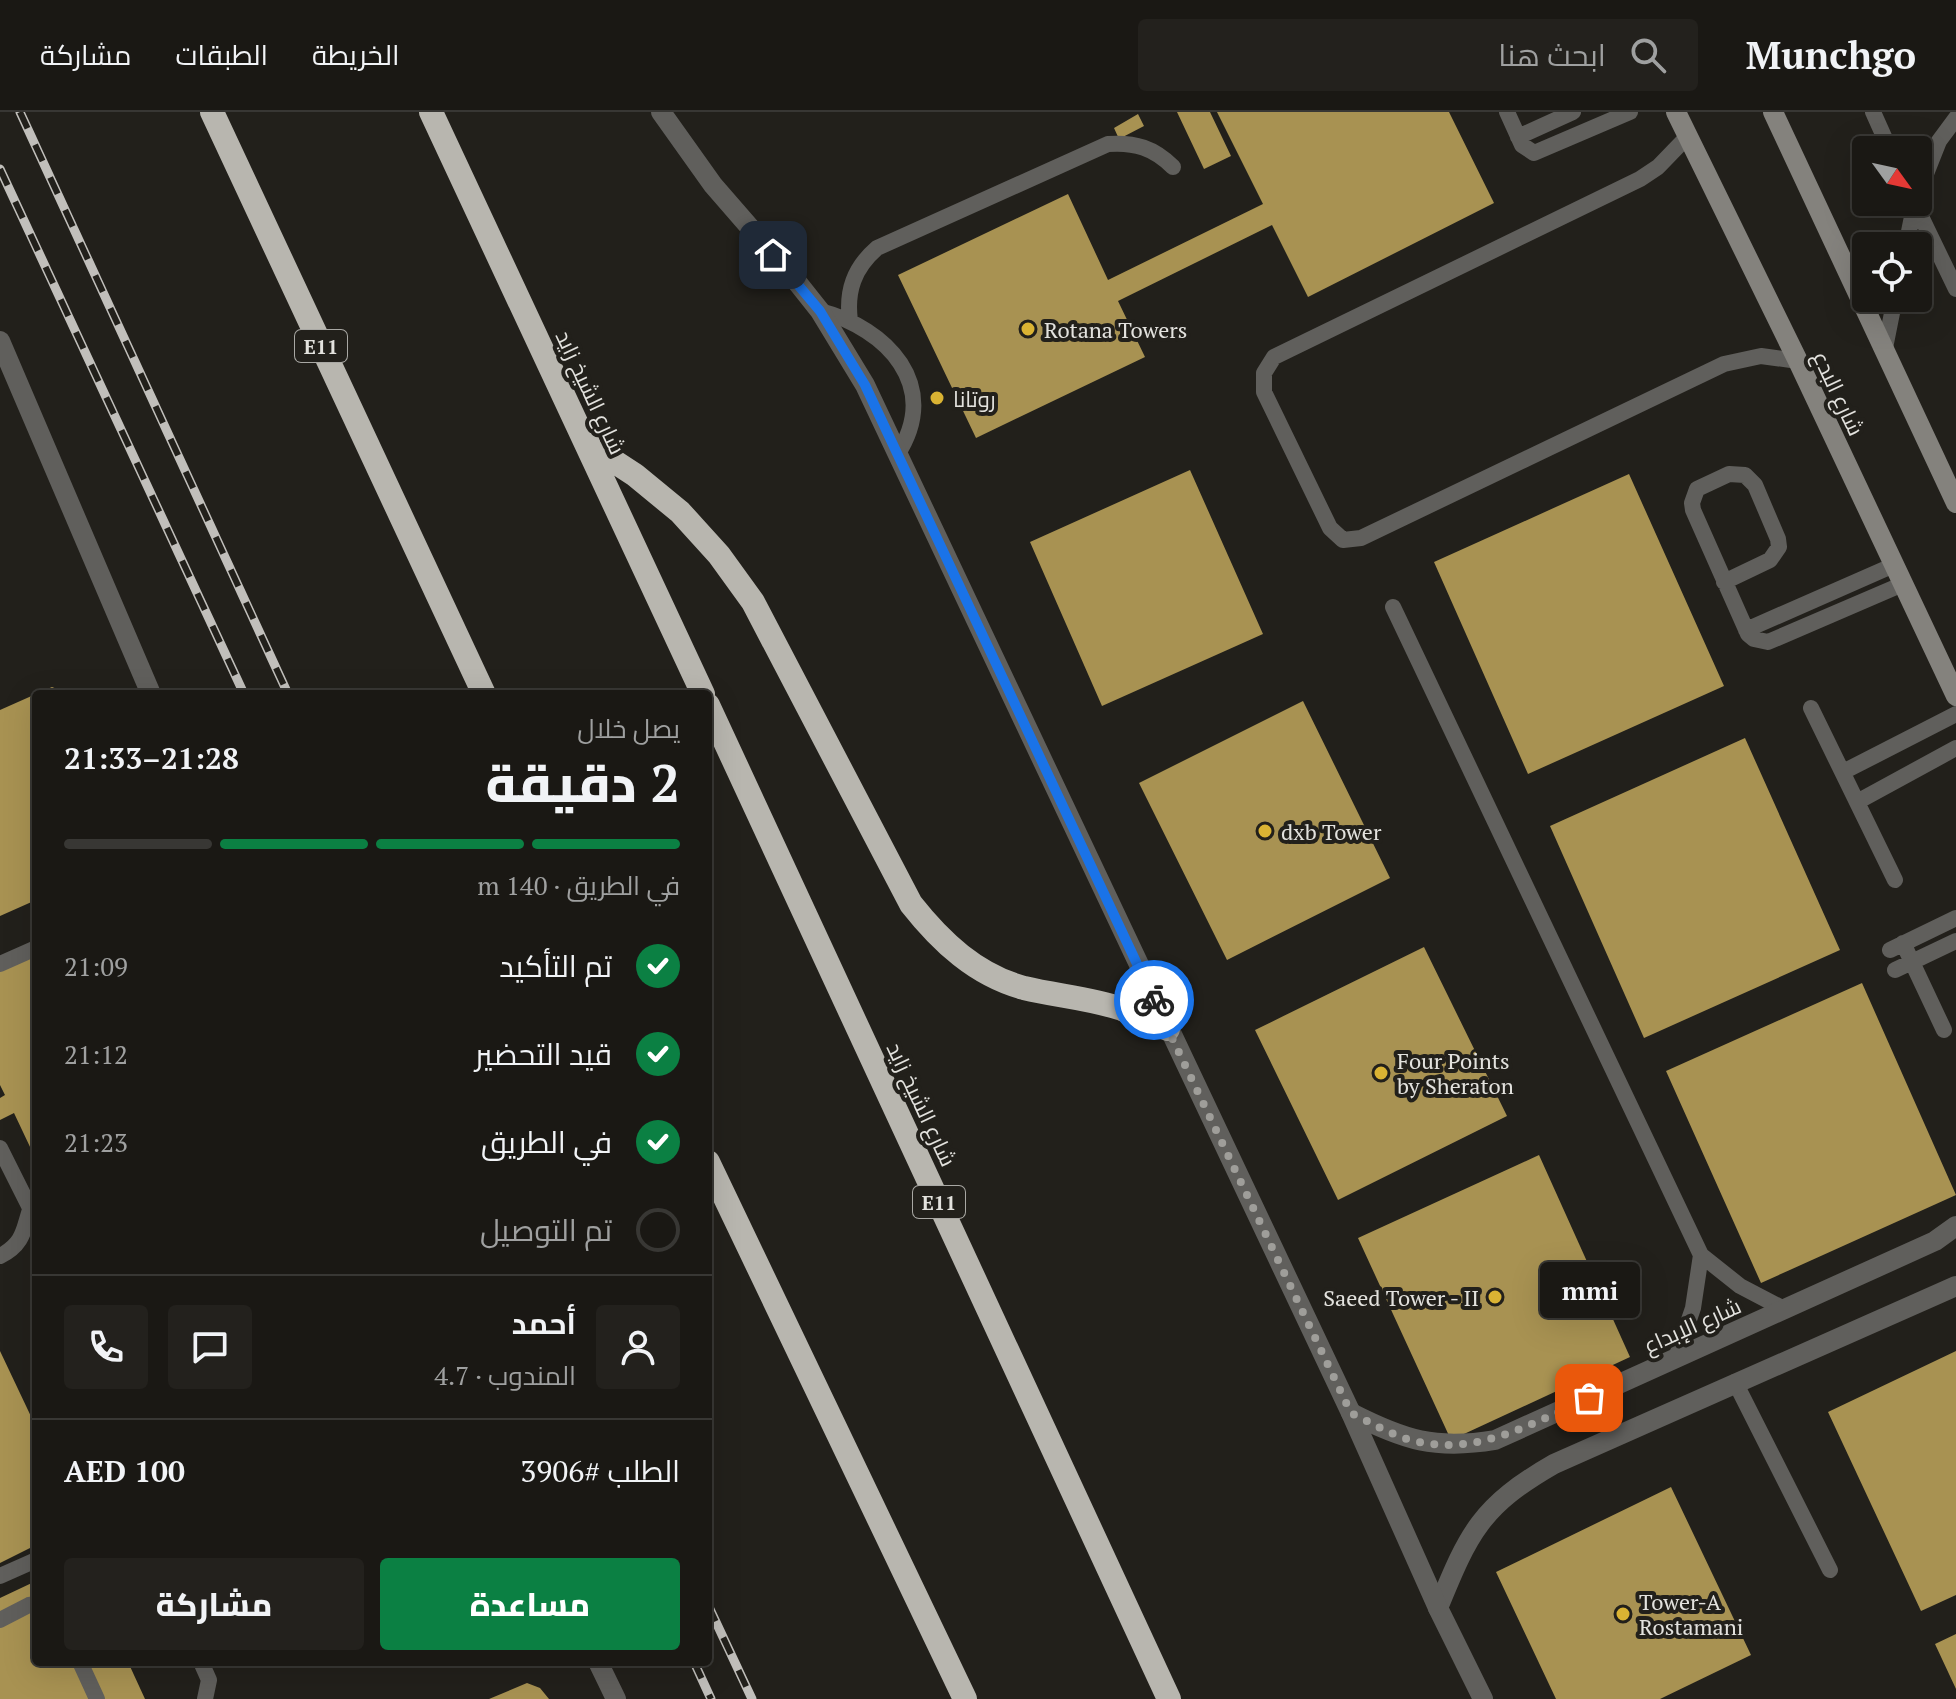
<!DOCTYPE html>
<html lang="ar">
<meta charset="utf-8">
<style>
:root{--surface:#1a1814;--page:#23211d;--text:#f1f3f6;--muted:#9fa0a0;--line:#383734;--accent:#0b8043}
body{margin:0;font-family:"PT Serif",Cairo,serif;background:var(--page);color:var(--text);direction:rtl;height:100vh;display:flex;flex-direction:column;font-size:30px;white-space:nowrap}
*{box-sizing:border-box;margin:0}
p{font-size:26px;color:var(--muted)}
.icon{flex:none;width:44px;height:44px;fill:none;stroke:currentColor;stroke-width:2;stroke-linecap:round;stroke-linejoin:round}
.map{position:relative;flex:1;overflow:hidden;direction:ltr}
.panel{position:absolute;left:32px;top:578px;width:680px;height:976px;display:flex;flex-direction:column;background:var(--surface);border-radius:8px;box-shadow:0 8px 32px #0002,0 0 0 2px var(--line);direction:rtl}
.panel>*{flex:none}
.needle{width:52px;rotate:123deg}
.buttons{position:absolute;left:1852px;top:24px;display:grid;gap:16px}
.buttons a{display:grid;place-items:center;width:80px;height:80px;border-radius:8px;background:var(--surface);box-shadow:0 8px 32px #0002,0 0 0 2px var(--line);font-size:40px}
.pin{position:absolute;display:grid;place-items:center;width:68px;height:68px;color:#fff;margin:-34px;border-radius:16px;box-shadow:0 4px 12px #0006}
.courier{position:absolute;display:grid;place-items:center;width:80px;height:80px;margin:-40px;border:6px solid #1a73e8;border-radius:50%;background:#fff;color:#222;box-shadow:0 2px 10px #0007}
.bubble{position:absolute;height:56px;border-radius:8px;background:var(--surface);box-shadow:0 8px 32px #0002,0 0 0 2px var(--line);font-size:26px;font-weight:800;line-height:56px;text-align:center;direction:rtl}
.headline em{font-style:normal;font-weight:800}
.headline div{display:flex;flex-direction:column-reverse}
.headline{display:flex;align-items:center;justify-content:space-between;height:136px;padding:0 32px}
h1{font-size:52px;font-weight:800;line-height:60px}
.bar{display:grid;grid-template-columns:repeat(4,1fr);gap:12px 8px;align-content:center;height:96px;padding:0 32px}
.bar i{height:10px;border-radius:6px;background:var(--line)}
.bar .selected{background:var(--accent)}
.bar p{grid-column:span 4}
.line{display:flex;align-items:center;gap:20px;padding:0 32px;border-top:2px solid var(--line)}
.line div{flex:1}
.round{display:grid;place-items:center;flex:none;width:84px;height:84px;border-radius:8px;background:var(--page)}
ol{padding:0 32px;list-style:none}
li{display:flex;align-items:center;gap:24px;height:88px}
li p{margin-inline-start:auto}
li .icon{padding:8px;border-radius:50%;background:var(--accent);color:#fff;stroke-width:4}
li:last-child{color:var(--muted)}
li i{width:44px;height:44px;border:4px solid var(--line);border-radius:50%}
.button{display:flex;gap:16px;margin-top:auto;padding:16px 32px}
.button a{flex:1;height:92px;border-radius:8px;background:var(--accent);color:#fff;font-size:32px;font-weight:800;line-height:92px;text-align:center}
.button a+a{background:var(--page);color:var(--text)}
header{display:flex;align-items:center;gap:48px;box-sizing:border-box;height:112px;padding:0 40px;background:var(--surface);border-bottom:2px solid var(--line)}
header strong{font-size:38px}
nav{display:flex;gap:44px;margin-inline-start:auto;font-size:28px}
.search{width:560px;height:72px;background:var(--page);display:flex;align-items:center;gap:20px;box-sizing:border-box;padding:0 28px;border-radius:8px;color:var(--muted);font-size:30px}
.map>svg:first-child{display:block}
.building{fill:#a89252}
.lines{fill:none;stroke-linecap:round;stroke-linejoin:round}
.service{stroke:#605f5c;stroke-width:16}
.minor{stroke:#605f5c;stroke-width:20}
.tertiary{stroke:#605f5c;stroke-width:20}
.secondary{stroke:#84827d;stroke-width:20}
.motorway{stroke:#b8b6af;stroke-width:24}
.rail-casing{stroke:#c1bfbb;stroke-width:9}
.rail{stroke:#22201b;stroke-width:6;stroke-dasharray:18;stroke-linecap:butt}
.done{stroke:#9f9e9a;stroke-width:8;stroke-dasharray:0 14.4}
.route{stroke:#1a73e8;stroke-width:10}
.poi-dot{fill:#dab333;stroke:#22201b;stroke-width:3}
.labels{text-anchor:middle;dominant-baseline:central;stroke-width:8;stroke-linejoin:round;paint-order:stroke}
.shield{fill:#22201b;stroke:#a9a8a4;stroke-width:2}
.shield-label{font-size:20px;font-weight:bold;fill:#e3e2de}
.poi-label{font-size:22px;fill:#e3e2de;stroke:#22201b;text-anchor:start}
.street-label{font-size:22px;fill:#e3e2de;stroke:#22201b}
</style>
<header>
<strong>Munchgo</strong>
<div class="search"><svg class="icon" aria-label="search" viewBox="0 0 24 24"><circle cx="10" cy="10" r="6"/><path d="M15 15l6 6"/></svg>ابحث هنا</div>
<nav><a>الخريطة</a><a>الطبقات</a><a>مشاركة</a></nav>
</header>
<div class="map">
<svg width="1956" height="1587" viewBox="0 0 1956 1587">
<rect width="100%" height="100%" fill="#22201b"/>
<path class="building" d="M 1177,0 L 1210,0 L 1231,44 L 1204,57 Z
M 1217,0 L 1449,0 L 1494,91 L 1308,185 L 1272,113 L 1118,189 L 1145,245 L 976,326 L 898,163 L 1068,82 L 1108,168 L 1263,92 Z
M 1138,2 L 1144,14 L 1119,27 L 1114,16 Z
M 1190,358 L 1263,522 L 1102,594 L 1030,430 Z
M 1629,362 L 1724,574 L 1528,662 L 1434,450 Z
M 52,575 L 69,582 L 36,582 Z
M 36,582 L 36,788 L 0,804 L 0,598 Z
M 1303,589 L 1390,766 L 1227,848 L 1139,671 Z
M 1745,626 L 1840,838 L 1644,926 L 1550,714 Z
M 1424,835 L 1507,1004 L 1338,1088 L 1255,918 Z
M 36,838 L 36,1040 L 31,1037 L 14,1001 L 0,1008 L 0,986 L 5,983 L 0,973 L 0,855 Z
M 1862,871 L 1956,1083 L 1761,1171 L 1666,959 Z
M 1539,1043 L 1630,1245 L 1451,1328 L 1358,1126 Z
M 0,1239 L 36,1315 L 36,1433 L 0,1451 Z
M 1956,1239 L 1956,1483 L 1921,1499 L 1828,1300 Z
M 1671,1375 L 1751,1543 L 1660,1587 L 1556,1587 L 1496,1460 Z
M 36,1469 L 36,1550 L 128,1550 L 145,1587 L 0,1587 L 0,1486 Z
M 1956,1522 L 1956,1577 L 1935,1532 Z
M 527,1571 L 540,1576 L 549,1587 L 489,1587 Z"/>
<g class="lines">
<path class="service" d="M 1507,0 L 1522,33 L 1534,41 L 1630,0
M 1873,0 L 1890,38
M 1688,24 L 1658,55 L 1640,67 L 1274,245 L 1264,261 L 1264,280 L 1330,416 L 1343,428 L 1361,426 L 1724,252 L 1761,244 L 1798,249
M 1518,25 L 1573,0
M 1918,82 L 1939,29 L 1956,6
M 1914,90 L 1956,177
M 1906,134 L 1915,90
M 820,199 C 887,216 942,274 897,343
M 850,209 C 846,179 854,156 877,136 L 1108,32 C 1135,30 1154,36 1173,55
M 1885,236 L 1895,186
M 1724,470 L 1770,448 L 1779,435 L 1778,427 L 1755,373 L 1745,363 L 1729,362 L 1697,377 L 1692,391 L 1693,398 L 1748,522 L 1754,527 L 1768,530 L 1903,472
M 1393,495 L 1701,1143 L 1740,1174 L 1784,1197
M 1746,518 L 1894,453
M 1811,596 L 1895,768
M 1843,660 L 1956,602
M 1857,690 L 1956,636
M 1903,831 L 1944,918
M 1890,838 L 1956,806
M 0,852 L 36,836
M 1895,858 L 1956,829
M 0,1036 L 30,1096
M 0,1144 C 30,1129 22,1109 36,1084
M 1676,1246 L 1693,1196 L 1701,1143
M 1735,1270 L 1830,1458
M 0,1464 L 36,1448
M 0,1508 L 29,1493 L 36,1492
M 80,1550 L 97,1587
M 201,1550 L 209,1568 L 205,1587"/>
<path class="minor" d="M 1351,1301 C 1404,1328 1435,1338 1495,1328 L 1935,1129 L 1956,1114
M 1438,1496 C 1469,1420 1481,1394 1554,1352 L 1956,1174"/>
<path class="tertiary" d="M 661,0 L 713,73 L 793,165 L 820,199 L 865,273 L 1351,1301 L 1438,1496 L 1483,1587
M 0,229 L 151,582
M 598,1550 L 616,1587"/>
<path class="secondary" d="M 1676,0 L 1798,249 L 1956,584
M 1773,0 L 1956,391"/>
<path class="motorway" d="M 212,0 L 484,582
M 431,0 L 703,582
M 586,331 L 635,363 L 680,400 L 719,443 L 753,490 L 911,792 C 941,830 976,863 1024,876 C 1057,884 1090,886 1122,897 C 1137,903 1153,911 1168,917
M 708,593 L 1169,1587
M 708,1050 L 965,1587"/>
<g class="rail-casing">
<path id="rail" d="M 20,0 L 288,582
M 0,57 L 244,582
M 708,1493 L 752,1587
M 694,1550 L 711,1587"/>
</g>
<use href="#rail" class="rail"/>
</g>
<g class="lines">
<path class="done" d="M 1154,888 L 1351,1301 C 1370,1310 1388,1321 1407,1327 C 1473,1347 1531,1312 1589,1286"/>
<path class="route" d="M 773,143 L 820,199 L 865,273 L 1154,888"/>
</g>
<g class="poi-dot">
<circle cx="1028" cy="217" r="8"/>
<circle cx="937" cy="286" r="8"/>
<circle cx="1265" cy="719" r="8"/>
<circle cx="1381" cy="961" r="8"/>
<circle cx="1495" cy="1185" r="8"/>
<circle cx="1623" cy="1502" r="8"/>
</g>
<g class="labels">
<g class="shield">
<rect x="295" y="218" width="52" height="32" rx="6"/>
<rect x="913" y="1074" width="52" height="32" rx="6"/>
</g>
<g class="shield-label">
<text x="321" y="234">E11</text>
<text x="939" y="1090">E11</text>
</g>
<g class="poi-label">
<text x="1044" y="217">Rotana Towers</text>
<text x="953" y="286">روتانا</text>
<text x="1281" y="719">dxb Tower</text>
<text x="1397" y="948">Four Points<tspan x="1397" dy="25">by Sheraton</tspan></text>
<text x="1479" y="1185" text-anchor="end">Saeed Tower - II</text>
<text x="1639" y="1489">Tower-A<tspan x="1639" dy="25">Rostamani</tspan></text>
</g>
<g class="street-label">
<text transform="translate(591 280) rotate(65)">شارع الشيخ زايد</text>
<text transform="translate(1839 281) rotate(65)">شارع البدع</text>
<text transform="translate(922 992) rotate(65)">شارع الشيخ زايد</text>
<text transform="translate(1692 1213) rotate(-24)">شارع الإبداع</text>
</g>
</g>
</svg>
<div class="buttons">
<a><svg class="needle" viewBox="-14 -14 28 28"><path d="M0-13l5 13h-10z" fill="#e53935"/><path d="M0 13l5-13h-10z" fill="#9fa0a0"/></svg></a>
<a><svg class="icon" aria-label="locate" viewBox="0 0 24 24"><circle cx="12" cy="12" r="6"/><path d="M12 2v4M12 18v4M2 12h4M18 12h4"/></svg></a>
</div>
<div class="pin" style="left:1589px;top:1286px;background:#ea580c"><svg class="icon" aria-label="bag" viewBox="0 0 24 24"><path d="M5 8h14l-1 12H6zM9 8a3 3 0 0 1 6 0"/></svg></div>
<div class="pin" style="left:773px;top:143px;background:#1f2937"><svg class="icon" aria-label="home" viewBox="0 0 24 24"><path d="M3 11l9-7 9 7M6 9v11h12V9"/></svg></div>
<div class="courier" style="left:1154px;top:888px"><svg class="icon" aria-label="bike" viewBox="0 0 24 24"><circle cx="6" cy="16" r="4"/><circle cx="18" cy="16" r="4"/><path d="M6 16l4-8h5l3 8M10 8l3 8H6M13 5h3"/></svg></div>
<div class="bubble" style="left:1540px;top:1150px;width:100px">mmi</div>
<section class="panel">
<div class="headline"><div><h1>2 دقيقة</h1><p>يصل خلال</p></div><em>21:28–21:33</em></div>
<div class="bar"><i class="selected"></i><i class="selected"></i><i class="selected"></i><i></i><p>في الطريق · 140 m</p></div>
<ol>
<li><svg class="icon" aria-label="check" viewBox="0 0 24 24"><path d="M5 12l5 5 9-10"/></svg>تم التأكيد<p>21:09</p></li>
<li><svg class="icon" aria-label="check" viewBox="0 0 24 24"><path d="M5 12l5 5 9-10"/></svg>قيد التحضير<p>21:12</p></li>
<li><svg class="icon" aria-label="check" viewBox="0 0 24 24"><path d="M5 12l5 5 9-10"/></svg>في الطريق<p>21:23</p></li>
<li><i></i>تم التوصيل</li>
</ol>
<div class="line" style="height:144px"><a class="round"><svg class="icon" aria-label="person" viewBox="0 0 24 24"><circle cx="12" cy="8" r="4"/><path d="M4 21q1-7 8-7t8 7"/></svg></a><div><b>أحمد</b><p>المندوب · 4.7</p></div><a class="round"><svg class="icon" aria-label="chat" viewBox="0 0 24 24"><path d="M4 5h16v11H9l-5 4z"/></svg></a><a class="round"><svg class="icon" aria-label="phone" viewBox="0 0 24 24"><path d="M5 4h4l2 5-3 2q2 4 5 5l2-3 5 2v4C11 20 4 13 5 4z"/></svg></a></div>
<div class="line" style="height:104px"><div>الطلب #3906</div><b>AED 100</b></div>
<div class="button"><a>مساعدة</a><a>مشاركة</a></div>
</section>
</div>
